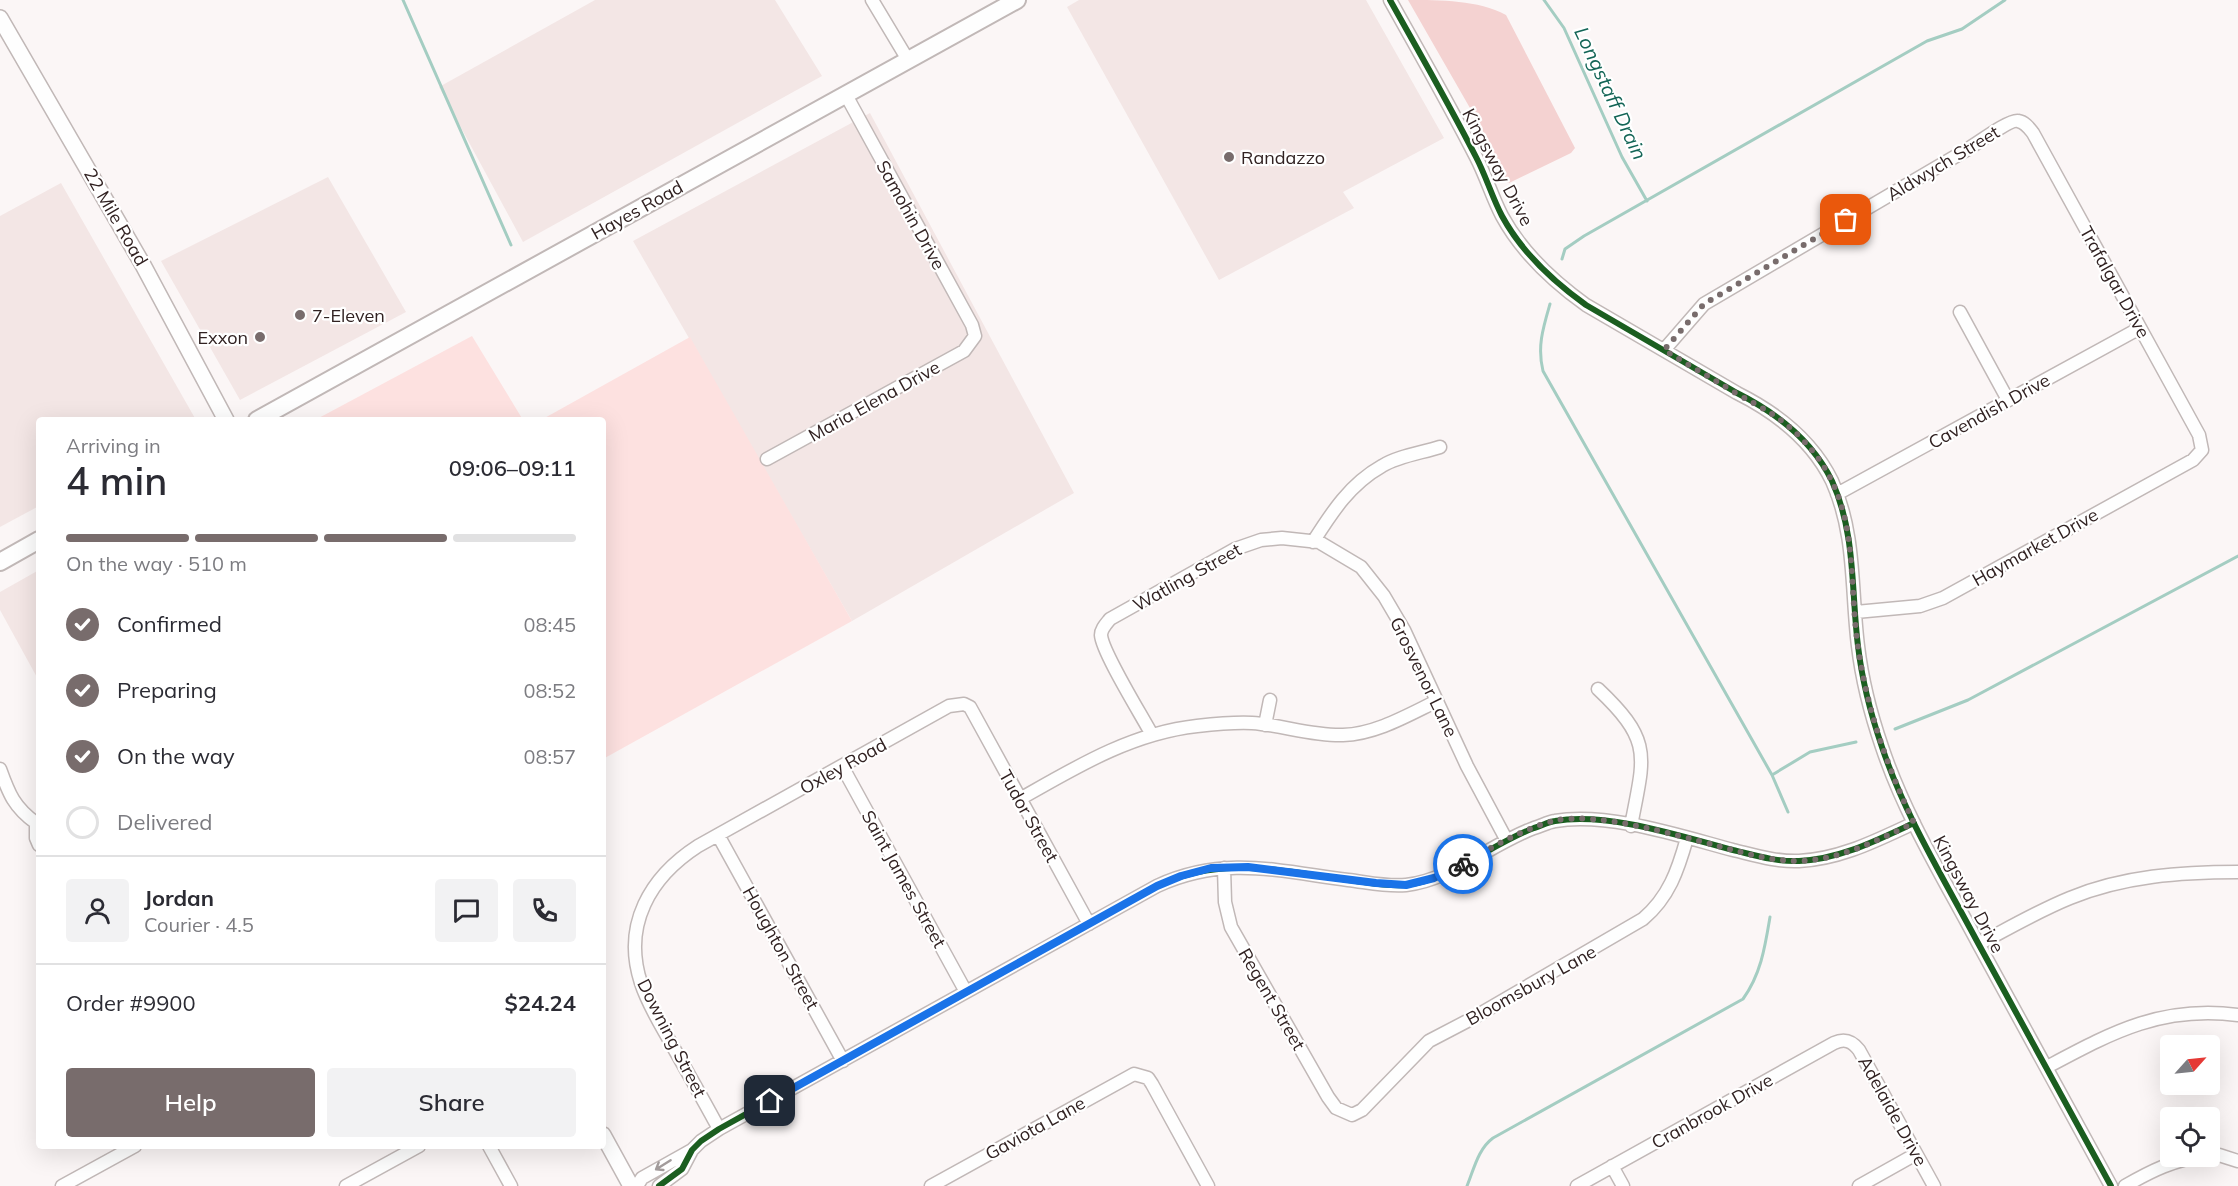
<!DOCTYPE html>
<meta charset="utf-8">
<style>
:root{--surface:#fff;--page:#f2f2f3;--text:#2b2b33;--muted:#7c7c81;--line:#e1e1e2;--accent:#786c6c}
body{margin:0;font-family:Mulish,sans-serif;background:var(--page);color:var(--text);height:100vh;display:flex;flex-direction:column;font-size:22px;white-space:nowrap}
*{box-sizing:border-box;margin:0}
p{font-size:20px;color:var(--muted)}
.icon{flex:none;width:33px;height:33px;fill:none;stroke:currentColor;stroke-width:2;stroke-linecap:round;stroke-linejoin:round}
.map{position:relative;flex:1;overflow:hidden}
.side{position:absolute;left:36px;top:417px;width:570px;height:732px;display:flex;flex-direction:column;background:var(--surface);border-radius:6px;box-shadow:0 6px 24px #0002}
.side>*{flex:none}
.needle{width:39px;rotate:63deg}
.tools{position:absolute;left:2160px;top:1035px;display:grid;gap:12px}
.tools a{display:grid;place-items:center;width:60px;height:60px;border-radius:6px;background:var(--surface);box-shadow:0 6px 24px #0002;font-size:30px}
.pin{position:absolute;display:grid;place-items:center;width:51px;height:51px;color:#fff;margin:-26px;border-radius:12px;box-shadow:0 3px 9px #0006}
.courier{position:absolute;display:grid;place-items:center;width:60px;height:60px;margin:-30px;border:4px solid #1a73e8;border-radius:50%;background:#fff;color:#222;box-shadow:0 2px 8px #0007}
.head em{font-style:normal;font-weight:600}
.head div{display:flex;flex-direction:column-reverse}
.head{display:flex;align-items:center;justify-content:space-between;height:102px;padding:0 30px}
h1{font-size:39px;font-weight:600;line-height:45px}
.bar{display:grid;grid-template-columns:repeat(4,1fr);gap:9px 6px;align-content:center;height:72px;padding:0 30px}
.bar i{height:8px;border-radius:4px;background:var(--line)}
.bar .current{background:var(--accent)}
.bar p{grid-column:span 4}
.line{display:flex;align-items:center;gap:15px;padding:0 30px;border-top:2px solid var(--line)}
.line div{flex:1}
.round{display:grid;place-items:center;flex:none;width:63px;height:63px;border-radius:6px;background:var(--page)}
ol{padding:0 30px;list-style:none}
li{display:flex;align-items:center;gap:18px;height:66px}
li p{margin-inline-start:auto}
li .icon{padding:6px;border-radius:50%;background:var(--accent);color:#fff;stroke-width:4}
li:last-child{color:var(--muted)}
li i{width:33px;height:33px;border:3px solid var(--line);border-radius:50%}
.button{display:flex;gap:12px;margin-top:auto;padding:12px 30px}
.button a{flex:1;height:69px;border-radius:6px;background:var(--accent);color:#fff;font-size:24px;font-weight:600;line-height:69px;text-align:center}
.button a+a{background:var(--page);color:var(--text)}
.map>svg:first-child{display:block}
.built{fill:#f3e6e5}
.green{fill:#fde1e0}
.forest{fill:#f4d2d1}
.lines{fill:none;stroke-linecap:round;stroke-linejoin:round}
.stream{stroke:#a4cdc2;stroke-width:3}
.minor-casing{stroke:#c1b8b7;stroke-width:15}
.tertiary-casing{stroke:#c1b8b7;stroke-width:18}
.secondary-casing{stroke:#c1b8b7;stroke-width:20}
.minor{stroke:#fefefe;stroke-width:12}
.tertiary{stroke:#fefefe;stroke-width:15}
.secondary{stroke:#fefefe;stroke-width:16}
.cycleway-casing{stroke:#fff;stroke-width:10}
.cycleway{stroke:#1b5e20;stroke-width:6}
.oneway{stroke:#a29b9b}
.done{stroke:#786c6c;stroke-width:6;stroke-dasharray:0 10.8}
.route{stroke:#1a73e8;stroke-width:8}
.poi-dot{fill:#786c6c;stroke:#fff;stroke-width:2}
.labels{text-anchor:middle;dominant-baseline:central;stroke-width:4.5;stroke-linejoin:round;paint-order:stroke}
.poi-label{font-size:18px;fill:#312222;stroke:#fff;text-anchor:start}
.street-label{font-size:18px;fill:#312222;stroke:#fff}
.water-label{font-size:20px;font-style:italic;fill:#136556;stroke:#fff}
</style>
<div class="map">
<svg width="2238" height="1186" viewBox="0 0 2238 1186">
<rect width="100%" height="100%" fill="#fbf6f6"/>
<path class="built" d="M 595,0 L 775,0 L 822,76 L 523,242 L 439,87 Z
M 1079,0 L 1366,0 L 1444,138 L 1343,192 L 1354,208 L 1219,280 L 1067,7 Z
M 870,113 L 1074,493 L 852,621 L 633,241 Z
M 328,177 L 406,312 L 240,400 L 161,261 Z
M 61,183 L 196,420 L 39,420 L 39,506 L 0,527 L 0,216 Z
M 39,570 L 39,681 L 0,610 L 0,592 Z"/>
<path class="green" d="M 472,336 L 523,420 L 315,420 Z
M 690,337 L 852,621 L 603,759 L 603,420 L 541,420 Z"/>
<path class="forest" d="M 1408,0 C 1441,0 1478,0 1506,15 L 1575,148 L 1571,153 L 1509,183 L 1506,182 L 1500,163 L 1478,122 Z"/>
<g class="lines">
<path class="stream" d="M 403,0 L 511,245
M 1544,0 L 1564,28 L 1622,157 L 1647,201
M 1562,259 L 1565,249 L 1584,236 L 1927,41 L 1962,29 L 2005,0
M 1550,304 C 1543,328 1537,347 1543,371 L 1772,775 L 1788,812
M 1895,729 L 1968,700 L 2238,556
M 1772,775 L 1810,752 L 1856,742
M 1467,1186 C 1474,1169 1478,1149 1493,1138 L 1743,999 C 1761,974 1765,947 1770,917"/>
<g class="minor-casing">
<path id="minor" d="M 872,0 L 908,60
M 1390,0 C 1419,52 1449,104 1476,157 C 1486,176 1492,197 1502,216 C 1521,251 1554,282 1586,305 L 1737,393 C 1777,413 1812,440 1832,481 C 1856,534 1851,590 1858,646 C 1862,680 1871,715 1882,747 C 1905,816 1944,879 1978,943 C 2023,1024 2067,1105 2111,1186
M 1960,312 L 2008,400
M 1664,350 L 1704,304 L 1968,149 C 1978,143 2010,119 2018,121 C 2025,122 2029,128 2033,133 L 2199,435 L 2202,450 L 2193,460 L 1943,598 L 1920,606 L 1856,612
M 767,459 L 964,351 L 975,336 L 972,325 L 846,95
M 1837,494 L 2140,328
M 1313,542 C 1332,512 1350,484 1382,466 C 1398,456 1421,453 1440,447
M 1598,689 C 1654,742 1644,756 1631,826
M 1265,725 L 1270,700
M 1152,735 C 1142,716 1102,652 1101,635 C 1101,629 1106,624 1110,619 L 1235,549 L 1261,540 L 1282,538 L 1319,542 L 1361,567 L 1384,596 L 1404,630 L 1467,766 L 1506,839
M 842,766 L 966,992
M 0,769 C 9,794 14,807 36,823 L 36,838 L 39,845
M 1020,799 C 1076,767 1132,733 1197,726 C 1215,724 1234,722 1252,723 C 1282,725 1312,736 1343,735 C 1376,734 1408,715 1437,701
M 718,835 L 843,1061
M 1224,868 L 1225,902 L 1231,927 L 1328,1097 L 1336,1108 L 1352,1115 L 1362,1110 L 1429,1041 L 1473,1018 L 1643,919 C 1669,897 1678,870 1687,838
M 1979,944 C 2009,928 2038,911 2070,898 C 2123,876 2181,872 2238,872
M 2047,1067 C 2111,1033 2161,1005 2238,1015
M 719,1129 C 704,1101 688,1073 672,1045 C 661,1025 648,1005 641,983 C 622,925 650,877 698,846 L 949,706 L 964,704 L 970,707 L 1089,924
M 489,1146 L 511,1186
M 2210,1156 L 2219,1155 L 2238,1161
M 1612,1166 L 1623,1186
M 62,1186 L 135,1146
M 346,1186 L 419,1146
M 637,1186 L 642,1178 L 692,1150
M 659,1186 L 682,1169 L 692,1150 L 701,1141 L 719,1129 L 1157,886 C 1224,855 1278,871 1348,880 C 1366,882 1387,887 1406,885 C 1451,880 1491,844 1534,828 C 1541,826 1548,822 1555,821 C 1608,812 1680,836 1733,850 C 1754,855 1776,862 1799,861 C 1841,859 1877,840 1914,823
M 931,1186 L 1134,1074 L 1148,1078 L 1152,1084 L 1208,1186
M 1577,1186 L 1834,1043 C 1845,1038 1852,1041 1859,1050 L 1934,1186
M 1859,1186 L 1916,1154
M 2125,1186 C 2151,1171 2175,1159 2205,1156"/>
</g>
<g class="tertiary-casing">
<path id="tertiary" d="M 0,18 L 143,265 L 226,420
M 603,1135 L 631,1186"/>
</g>
<g class="secondary-casing">
<path id="secondary" d="M 257,420 L 1017,0
M 0,562 L 39,540"/>
</g>
<use href="#minor" class="minor"/>
<use href="#tertiary" class="tertiary"/>
<use href="#secondary" class="secondary"/>
<g class="cycleway-casing">
<path id="cycleway" d="M 1390,0 C 1419,52 1449,104 1476,157 C 1486,176 1492,197 1502,216 C 1521,251 1554,282 1586,305 L 1737,393 C 1777,413 1812,440 1832,481 C 1856,534 1851,590 1858,646 C 1862,680 1871,715 1882,747 C 1905,816 1944,879 1978,943 C 2023,1024 2067,1105 2111,1186
M 659,1186 L 682,1169 L 692,1150 L 701,1141 L 719,1129 L 1157,886 C 1224,855 1278,871 1348,880 C 1366,882 1387,887 1406,885 C 1451,880 1491,844 1534,828 C 1541,826 1548,822 1555,821 C 1608,812 1680,836 1733,850 C 1754,855 1776,862 1799,861 C 1841,859 1877,840 1914,823"/>
</g>
<use href="#cycleway" class="cycleway"/>
</g>
<defs><path id="oneway-shaft" d="M-6 0H5M1.5-3L5.5 0L1.5 3" fill="none" stroke-width="1.6" stroke-linecap="round" stroke-linejoin="round" transform="scale(1.5)"/></defs>
<use class="oneway" href="#oneway-shaft" transform="translate(663 1165) rotate(148)"/>
<g class="lines">
<path class="done" d="M 1463,864 C 1491,848 1520,830 1553,821 C 1595,811 1671,834 1714,845 C 1741,852 1769,861 1798,861 C 1841,860 1877,840 1914,823 C 1887,767 1867,709 1858,647 C 1847,570 1862,500 1801,438 C 1780,416 1760,407 1734,392 C 1711,378 1687,364 1664,350 L 1704,304 L 1846,220"/>
<path class="route" d="M 770,1101 L 1157,886 L 1181,876 L 1211,868 L 1248,867 L 1376,883 L 1406,885 L 1434,878 L 1463,864"/>
</g>
<g class="poi-dot">
<circle cx="1229" cy="157" r="6"/>
<circle cx="300" cy="315" r="6"/>
<circle cx="260" cy="337" r="6"/>
</g>
<g class="labels">
<g class="poi-label">
<text x="1241" y="157">Randazzo</text>
<text x="312" y="315">7-Eleven</text>
<text x="248" y="337" text-anchor="end">Exxon</text>
</g>
<g class="street-label">
<text transform="translate(1943 163) rotate(-31)">Aldwych Street</text>
<text transform="translate(1498 167) rotate(62)">Kingsway Drive</text>
<text transform="translate(637 210) rotate(-29)">Hayes Road</text>
<text transform="translate(911 215) rotate(61)">Samohin Drive</text>
<text transform="translate(116 217) rotate(60)">22 Mile Road</text>
<text transform="translate(2115 282) rotate(61)">Trafalgar Drive</text>
<text transform="translate(874 401) rotate(-29)">Maria Elena Drive</text>
<text transform="translate(1989 411) rotate(-29)">Cavendish Drive</text>
<text transform="translate(2035 547) rotate(-29)">Haymarket Drive</text>
<text transform="translate(1187 577) rotate(-29)">Watling Street</text>
<text transform="translate(1424 677) rotate(64)">Grosvenor Lane</text>
<text transform="translate(843 766) rotate(-29)">Oxley Road</text>
<text transform="translate(1029 816) rotate(61)">Tudor Street</text>
<text transform="translate(904 879) rotate(61)">Saint James Street</text>
<text transform="translate(1969 894) rotate(62)">Kingsway Drive</text>
<text transform="translate(781 948) rotate(61)">Houghton Street</text>
<text transform="translate(1531 985) rotate(-29)">Bloomsbury Lane</text>
<text transform="translate(1272 999) rotate(60)">Regent Street</text>
<text transform="translate(672 1038) rotate(63)">Downing Street</text>
<text transform="translate(1712 1111) rotate(-29)">Cranbrook Drive</text>
<text transform="translate(1893 1111) rotate(61)">Adelaide Drive</text>
<text transform="translate(1035 1128) rotate(-29)">Gaviota Lane</text>
</g>
<g class="water-label">
<text transform="translate(1611 93) rotate(65)">Longstaff Drain</text>
</g>
</g>
</svg>
<div class="tools">
<a><svg class="needle" viewBox="-14 -14 28 28"><path d="M0-13l5 13h-10z" fill="#e53935"/><path d="M0 13l5-13h-10z" fill="#7c7c81"/></svg></a>
<a><svg class="icon" aria-label="locate" viewBox="0 0 24 24"><circle cx="12" cy="12" r="6"/><path d="M12 2v4M12 18v4M2 12h4M18 12h4"/></svg></a>
</div>
<div class="pin" style="left:1846px;top:220px;background:#ea580c"><svg class="icon" aria-label="bag" viewBox="0 0 24 24"><path d="M5 8h14l-1 12H6zM9 8a3 3 0 0 1 6 0"/></svg></div>
<div class="pin" style="left:770px;top:1101px;background:#1f2937"><svg class="icon" aria-label="home" viewBox="0 0 24 24"><path d="M3 11l9-7 9 7M6 9v11h12V9"/></svg></div>
<div class="courier" style="left:1463px;top:864px"><svg class="icon" aria-label="bike" viewBox="0 0 24 24"><circle cx="6" cy="16" r="4"/><circle cx="18" cy="16" r="4"/><path d="M6 16l4-8h5l3 8M10 8l3 8H6M13 5h3"/></svg></div>
<section class="side">
<div class="head"><div><h1>4 min</h1><p>Arriving in</p></div><em>09:06–09:11</em></div>
<div class="bar"><i class="current"></i><i class="current"></i><i class="current"></i><i></i><p>On the way · 510 m</p></div>
<ol>
<li><svg class="icon" aria-label="check" viewBox="0 0 24 24"><path d="M5 12l5 5 9-10"/></svg>Confirmed<p>08:45</p></li>
<li><svg class="icon" aria-label="check" viewBox="0 0 24 24"><path d="M5 12l5 5 9-10"/></svg>Preparing<p>08:52</p></li>
<li><svg class="icon" aria-label="check" viewBox="0 0 24 24"><path d="M5 12l5 5 9-10"/></svg>On the way<p>08:57</p></li>
<li><i></i>Delivered</li>
</ol>
<div class="line" style="height:108px"><a class="round"><svg class="icon" aria-label="person" viewBox="0 0 24 24"><circle cx="12" cy="8" r="4"/><path d="M4 21q1-7 8-7t8 7"/></svg></a><div><b>Jordan</b><p>Courier · 4.5</p></div><a class="round"><svg class="icon" aria-label="chat" viewBox="0 0 24 24"><path d="M4 5h16v11H9l-5 4z"/></svg></a><a class="round"><svg class="icon" aria-label="phone" viewBox="0 0 24 24"><path d="M5 4h4l2 5-3 2q2 4 5 5l2-3 5 2v4C11 20 4 13 5 4z"/></svg></a></div>
<div class="line" style="height:78px"><div>Order #9900</div><b>$24.24</b></div>
<div class="button"><a>Help</a><a>Share</a></div>
</section>
</div>
